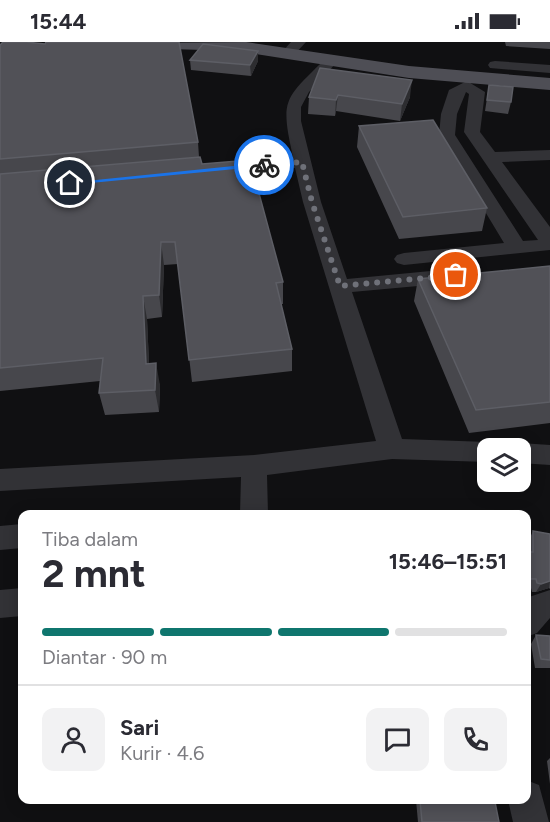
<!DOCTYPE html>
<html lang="id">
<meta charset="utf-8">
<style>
:root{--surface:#fff;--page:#f2f2f3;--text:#2b2b33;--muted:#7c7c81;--line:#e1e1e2;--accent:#0f766e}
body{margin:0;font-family:Figtree,sans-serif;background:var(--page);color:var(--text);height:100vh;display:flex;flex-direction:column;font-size:22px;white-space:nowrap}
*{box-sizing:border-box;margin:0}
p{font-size:20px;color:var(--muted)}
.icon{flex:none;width:33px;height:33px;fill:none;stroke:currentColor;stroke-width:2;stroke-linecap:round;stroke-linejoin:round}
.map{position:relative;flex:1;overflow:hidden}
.drawer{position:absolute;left:18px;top:468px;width:513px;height:294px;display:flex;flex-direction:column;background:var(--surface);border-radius:12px;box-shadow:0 3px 15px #0003}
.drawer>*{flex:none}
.tools{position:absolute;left:477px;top:396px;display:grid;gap:12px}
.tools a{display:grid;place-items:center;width:54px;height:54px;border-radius:12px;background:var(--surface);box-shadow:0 3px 15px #0003;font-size:30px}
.pin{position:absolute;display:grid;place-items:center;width:51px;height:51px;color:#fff;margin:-26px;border:3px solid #fff;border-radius:50%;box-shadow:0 2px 6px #0007}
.courier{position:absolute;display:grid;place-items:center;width:60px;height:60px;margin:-30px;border:4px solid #1a73e8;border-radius:50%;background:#fff;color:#222;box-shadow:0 2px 8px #0007}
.headline em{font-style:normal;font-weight:700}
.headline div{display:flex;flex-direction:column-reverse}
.headline{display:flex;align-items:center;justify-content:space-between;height:102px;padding:0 24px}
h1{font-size:39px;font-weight:700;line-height:45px}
.bar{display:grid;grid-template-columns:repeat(4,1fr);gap:9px 6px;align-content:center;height:72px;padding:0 24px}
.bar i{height:8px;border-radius:4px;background:var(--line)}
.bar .active{background:var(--accent)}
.bar p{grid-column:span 4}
.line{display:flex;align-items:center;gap:15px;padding:0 24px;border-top:2px solid var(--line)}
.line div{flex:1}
.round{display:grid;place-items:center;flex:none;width:63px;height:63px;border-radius:12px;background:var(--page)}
.status{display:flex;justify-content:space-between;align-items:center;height:42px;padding:0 30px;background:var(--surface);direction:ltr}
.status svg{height:16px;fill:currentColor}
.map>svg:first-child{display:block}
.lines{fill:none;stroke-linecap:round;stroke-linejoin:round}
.minor{fill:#323236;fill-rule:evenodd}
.major{fill:#4e4e55;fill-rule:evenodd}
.wall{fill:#47474c}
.shaded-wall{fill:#2d2d30}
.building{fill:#515157;stroke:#5d5e65;stroke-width:1.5}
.route{fill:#1a73e8}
.done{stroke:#6f7179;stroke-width:6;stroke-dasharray:0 10.8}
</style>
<div class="status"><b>15:44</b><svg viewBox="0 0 49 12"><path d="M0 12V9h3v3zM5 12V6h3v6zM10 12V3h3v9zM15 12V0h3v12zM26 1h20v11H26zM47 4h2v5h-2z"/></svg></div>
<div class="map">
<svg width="550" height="780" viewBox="0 0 550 780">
<rect width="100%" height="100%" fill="#101012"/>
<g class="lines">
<path class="minor" d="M 291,0 L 306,0 L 293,14 L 283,14 L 281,11 Z
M 331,15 L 338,19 L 309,50 L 301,65 L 301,79 L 321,160 L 347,237 L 462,226 L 469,228 L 472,233 L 469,238 L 462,240 L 352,250 L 402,397 L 488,400 L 497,403 L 499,406 L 488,406 L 488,420 L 392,417 L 267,433 L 268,472 L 240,472 L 241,435 L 0,449 L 0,427 L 254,413 L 376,399 L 303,160 L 295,126 L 218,132 L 209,127 L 218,122 L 293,115 C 280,56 284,58 326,16 Z
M 495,19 L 550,23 L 550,31 L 490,26 L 488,23 L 490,20 Z
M 467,39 L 485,50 L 480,90 L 495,110 L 550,108 L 550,118 L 502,120 L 550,185 L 550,208 L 404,223 L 397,221 L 394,217 L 397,213 L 404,211 L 504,201 L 439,93 L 441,72 L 449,48 ZM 466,50 L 469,52 L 464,90 L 538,198 L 523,199 L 455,93 L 457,72 Z
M 520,401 L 550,403 L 550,423 L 520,421 L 520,406 L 509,406 Z
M 22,482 L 22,506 L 0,508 L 0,484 Z
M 22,546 L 22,574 L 0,576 L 0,548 Z
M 550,548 L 550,576 L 537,591 L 526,595 L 526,556 Z
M 526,738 L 539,743 L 549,780 L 513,780 L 508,758 L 526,758 Z"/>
<path class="major" d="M 246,0 L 409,24 L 550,36 L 550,48 L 409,36 L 237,9 L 136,6 L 127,1 Z"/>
</g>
<path class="wall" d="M 505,0 L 550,0 L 550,7 L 506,4 Z
M 0,3 L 198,100 L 199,115 L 202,122 L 283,240 L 283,262 L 281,262 L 292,307 L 292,329 L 192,340 L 178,222 L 164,223 L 162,275 L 147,277 L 149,321 L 160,343 L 159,370 L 105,373 L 99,351 L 100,339 L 0,349 Z
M 258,9 L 258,19 L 251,34 L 191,28 L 190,18 Z
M 320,26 L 410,55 L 400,79 L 336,69 L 335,74 L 308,72 L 309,55 Z
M 489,43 L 511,60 L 508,72 L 485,69 Z
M 359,84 L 487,166 L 482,189 L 399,197 L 357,105 Z
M 550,224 L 550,381 L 469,391 L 414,259 L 418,237 Z
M 533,489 L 550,492 L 550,547 L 549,546 L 536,550 L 532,550 L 531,546 L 526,546 L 526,510 L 528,510 L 529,498 Z
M 536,593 L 550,594 L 550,626 L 535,626 L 531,602 Z
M 550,716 L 550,742 L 547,719 Z
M 416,758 L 483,758 L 484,760 L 499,780 L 418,780 Z"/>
<path class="shaded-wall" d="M 258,9 L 258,19 L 251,34 L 250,23 Z
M 412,38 L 410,55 L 400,79 L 402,62 Z
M 338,53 L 336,69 L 335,74 L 336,58 Z
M 161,200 L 164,223 L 162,275 L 159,253 Z
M 143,254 L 147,277 L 150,344 L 146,322 Z
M 156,321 L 160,343 L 159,370 L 155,348 Z
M 550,539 L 549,546 L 536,550 L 541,542 Z"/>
<path class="building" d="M 3,0 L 26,0 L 45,2 L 46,0 L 179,0 L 198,100 L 0,117 L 0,3 Z
M 203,2 L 258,9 L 250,23 L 190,18 Z
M 320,26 L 412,38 L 402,62 L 338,53 L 336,58 L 309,55 Z
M 489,43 L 513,45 L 511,60 L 487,58 Z
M 433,78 L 487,166 L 403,175 L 359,84 Z
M 200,115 L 202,122 L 250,118 L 283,240 L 276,241 L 292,307 L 189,318 L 175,200 L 161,200 L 159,253 L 143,254 L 146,322 L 156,321 L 155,348 L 99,351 L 103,316 L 0,326 L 0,132 Z
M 550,224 L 550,360 L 476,368 L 418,237 Z
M 533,489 L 550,492 L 550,539 L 541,542 L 537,541 L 536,537 L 526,537 L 526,510 L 533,510 Z
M 536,593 L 550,594 L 550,618 L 541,617 Z
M 420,758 L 483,758 L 484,760 L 495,760 L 499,780 L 422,780 Z"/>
<path class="route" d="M 264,121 L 266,124 L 70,143 L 66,141 Z"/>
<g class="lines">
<path class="done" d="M 264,123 L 302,120 L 312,160 L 340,244 L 456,233"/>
</g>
</svg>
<div class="tools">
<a><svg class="icon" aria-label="layers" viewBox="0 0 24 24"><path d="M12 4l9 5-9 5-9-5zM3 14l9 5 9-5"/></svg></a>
</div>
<div class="pin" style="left:456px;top:233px;background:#ea580c"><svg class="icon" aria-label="bag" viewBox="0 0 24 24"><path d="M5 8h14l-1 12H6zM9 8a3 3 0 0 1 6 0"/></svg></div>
<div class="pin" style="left:70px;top:141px;background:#1f2937"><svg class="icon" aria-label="home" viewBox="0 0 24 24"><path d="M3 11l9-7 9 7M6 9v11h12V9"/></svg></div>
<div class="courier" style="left:264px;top:123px"><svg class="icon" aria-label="bike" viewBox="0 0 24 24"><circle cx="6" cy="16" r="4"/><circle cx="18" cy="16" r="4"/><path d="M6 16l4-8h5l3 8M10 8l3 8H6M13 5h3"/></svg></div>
<section class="drawer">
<div class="headline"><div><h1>2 mnt</h1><p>Tiba dalam</p></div><em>15:46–15:51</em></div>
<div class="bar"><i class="active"></i><i class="active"></i><i class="active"></i><i></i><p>Diantar · 90 m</p></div>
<div class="line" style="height:108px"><a class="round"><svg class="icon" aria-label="person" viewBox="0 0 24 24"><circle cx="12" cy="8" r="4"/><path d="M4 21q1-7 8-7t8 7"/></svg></a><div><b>Sari</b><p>Kurir · 4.6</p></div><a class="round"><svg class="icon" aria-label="chat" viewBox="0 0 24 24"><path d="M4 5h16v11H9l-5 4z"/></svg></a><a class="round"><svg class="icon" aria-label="phone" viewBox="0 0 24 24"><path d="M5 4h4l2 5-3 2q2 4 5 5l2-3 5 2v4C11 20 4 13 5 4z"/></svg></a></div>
</section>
</div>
